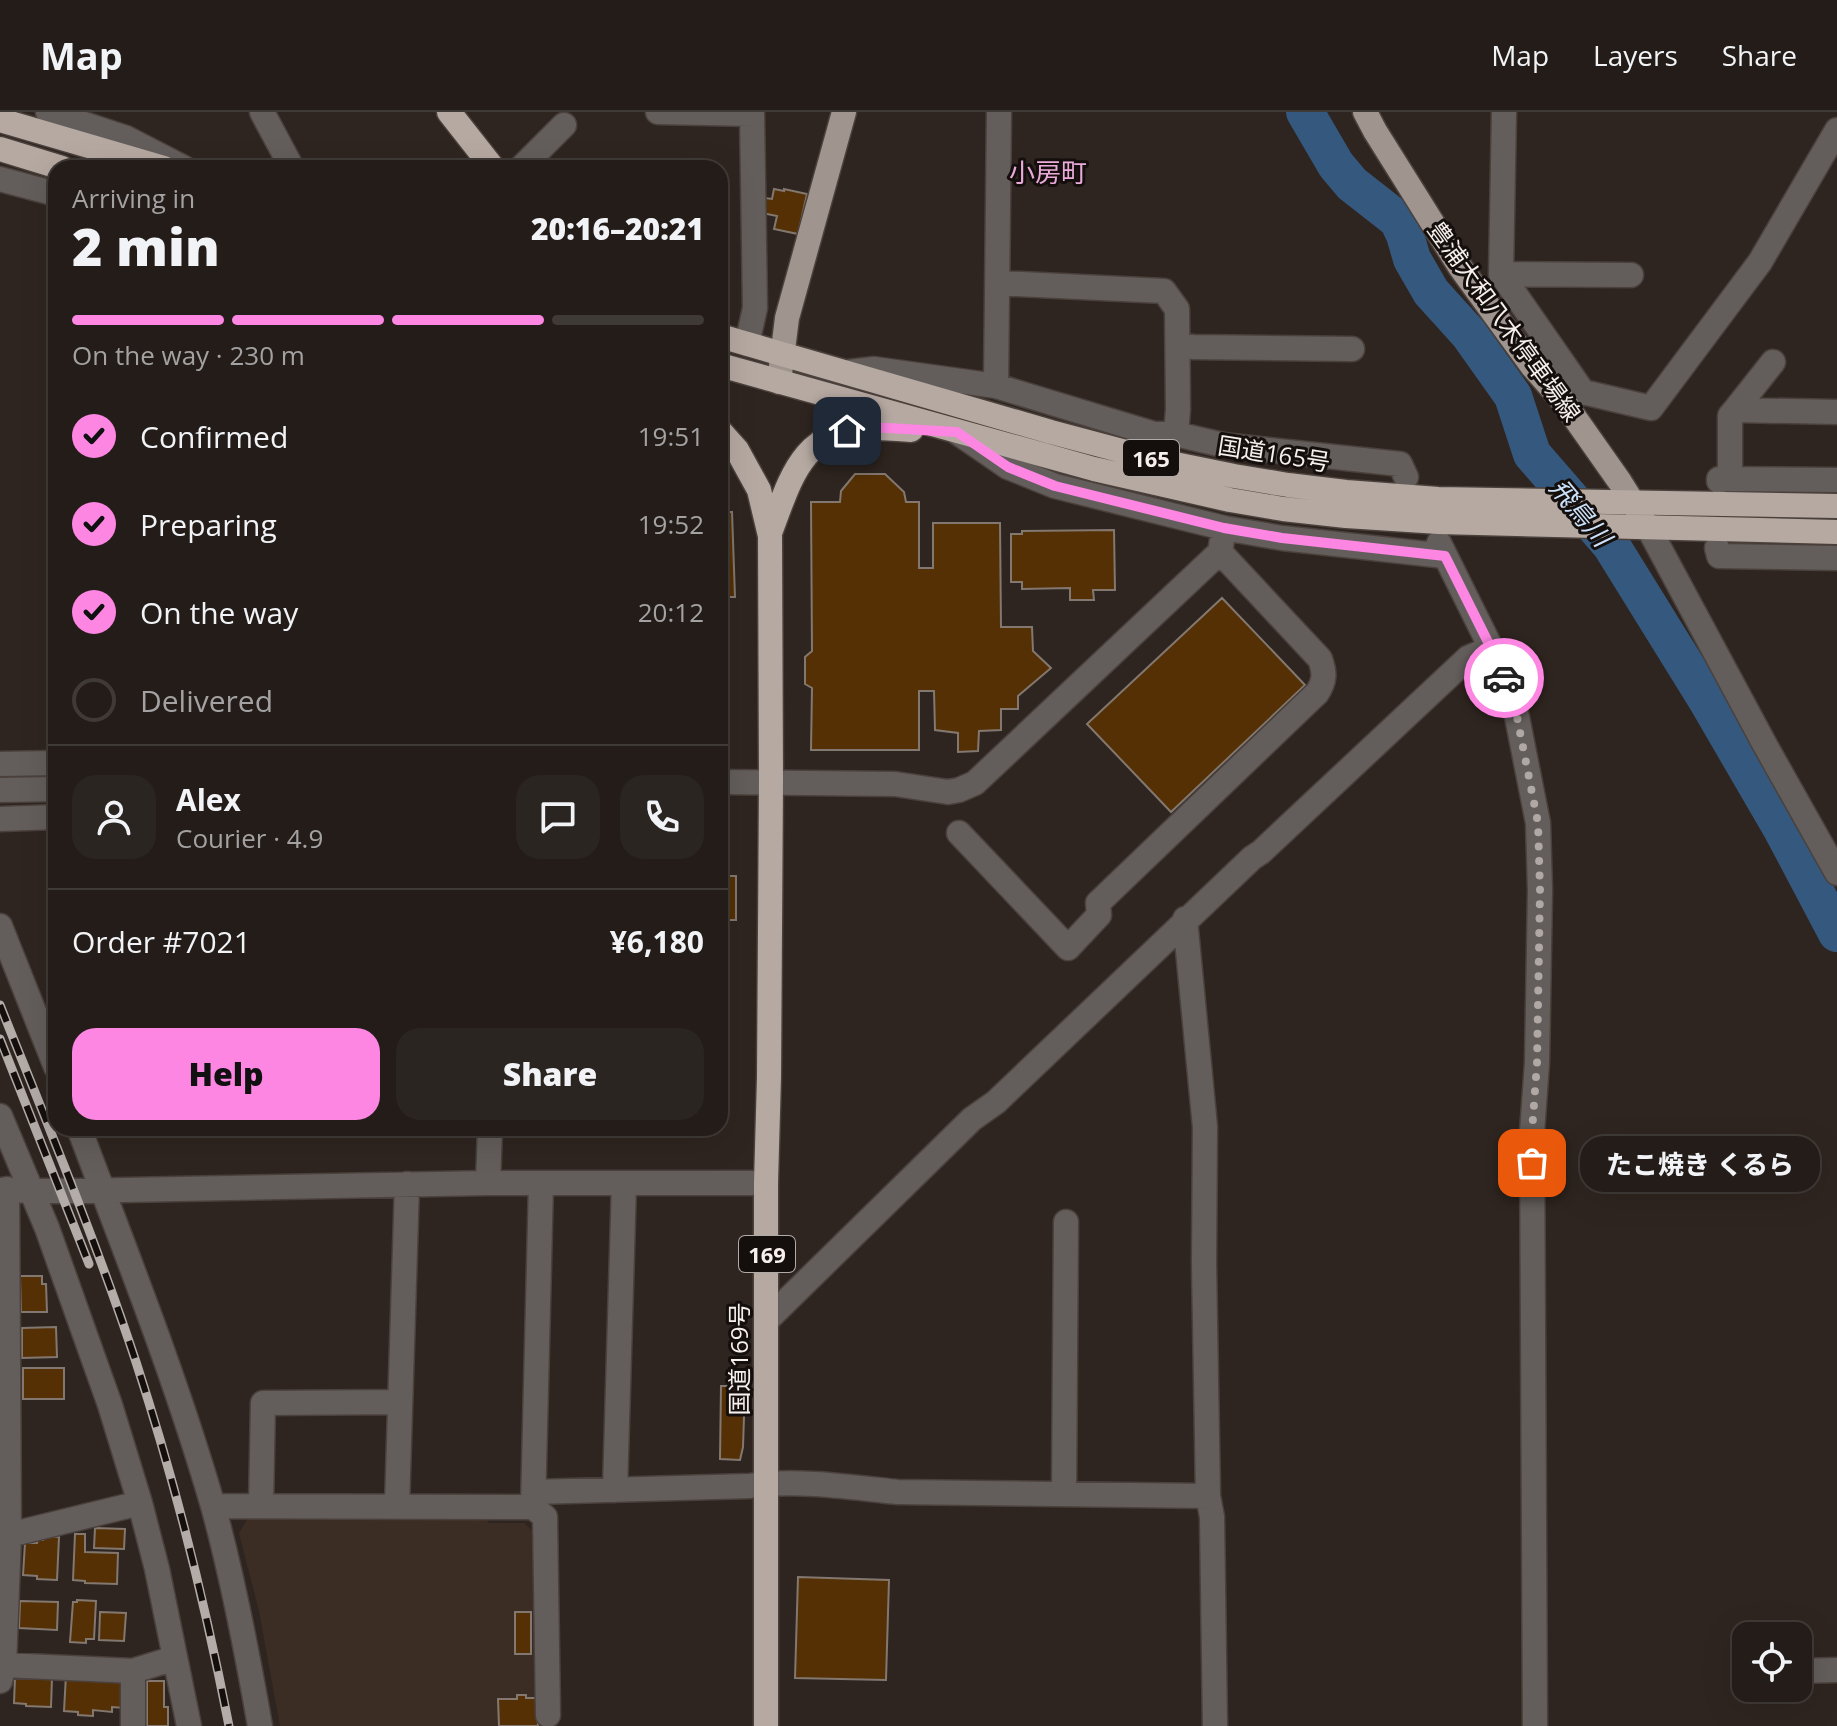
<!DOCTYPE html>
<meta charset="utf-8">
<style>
:root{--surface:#231c18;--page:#2b2521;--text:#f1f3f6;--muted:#a3a1a2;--line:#403a37;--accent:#fd86e3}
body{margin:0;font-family:"Open Sans","Noto Sans JP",sans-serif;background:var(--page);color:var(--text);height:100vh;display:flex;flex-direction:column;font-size:30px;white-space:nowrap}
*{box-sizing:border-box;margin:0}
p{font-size:26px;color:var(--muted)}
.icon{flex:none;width:44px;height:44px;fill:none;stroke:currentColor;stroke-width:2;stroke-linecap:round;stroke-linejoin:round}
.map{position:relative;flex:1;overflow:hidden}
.panel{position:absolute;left:48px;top:48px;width:680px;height:976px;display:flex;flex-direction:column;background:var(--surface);border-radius:24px;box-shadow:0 8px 32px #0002,0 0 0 2px var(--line)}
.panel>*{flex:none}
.tools{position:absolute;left:1732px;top:1510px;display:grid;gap:16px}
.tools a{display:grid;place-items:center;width:80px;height:80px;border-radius:16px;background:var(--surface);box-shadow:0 8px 32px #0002,0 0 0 2px var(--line);font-size:40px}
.pin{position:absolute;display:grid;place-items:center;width:68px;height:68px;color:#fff;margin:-34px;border-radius:16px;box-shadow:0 4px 12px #0006}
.courier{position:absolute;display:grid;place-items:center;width:80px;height:80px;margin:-40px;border:6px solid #fd86e3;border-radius:50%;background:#fff;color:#222;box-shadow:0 2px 10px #0007}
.bubble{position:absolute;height:56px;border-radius:24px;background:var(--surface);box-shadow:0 8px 32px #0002,0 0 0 2px var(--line);font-size:26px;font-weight:800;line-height:56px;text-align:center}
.overview em{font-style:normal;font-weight:800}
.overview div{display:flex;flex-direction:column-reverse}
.overview{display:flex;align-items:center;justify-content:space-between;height:136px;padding:0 24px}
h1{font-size:52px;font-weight:800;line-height:60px}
.bar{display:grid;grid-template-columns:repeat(4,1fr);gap:12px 8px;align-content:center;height:96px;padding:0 24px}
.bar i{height:10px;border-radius:6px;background:var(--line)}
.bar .active{background:var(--accent)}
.bar p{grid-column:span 4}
.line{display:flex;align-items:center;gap:20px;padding:0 24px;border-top:2px solid var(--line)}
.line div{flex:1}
.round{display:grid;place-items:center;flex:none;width:84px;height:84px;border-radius:24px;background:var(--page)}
ol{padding:0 24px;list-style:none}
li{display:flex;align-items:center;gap:24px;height:88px}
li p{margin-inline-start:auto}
li .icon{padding:8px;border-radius:50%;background:var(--accent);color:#111;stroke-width:4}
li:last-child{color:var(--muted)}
li i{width:44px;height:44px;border:4px solid var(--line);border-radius:50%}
.button{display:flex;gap:16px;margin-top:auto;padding:16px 24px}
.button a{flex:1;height:92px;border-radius:24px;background:var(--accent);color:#111;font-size:32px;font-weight:800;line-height:92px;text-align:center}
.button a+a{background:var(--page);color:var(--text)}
header{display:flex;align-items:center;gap:48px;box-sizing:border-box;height:112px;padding:0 40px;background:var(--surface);border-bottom:2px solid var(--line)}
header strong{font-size:38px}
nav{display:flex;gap:44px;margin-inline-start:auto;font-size:28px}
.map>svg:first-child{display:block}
.built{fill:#3c2d24}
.water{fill:url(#water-ripples)}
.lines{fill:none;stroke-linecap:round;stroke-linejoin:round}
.river{stroke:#35587e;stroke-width:38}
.building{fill:#543004;stroke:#827870;stroke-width:2}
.minor-casing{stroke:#4b413c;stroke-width:27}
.major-casing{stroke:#4b413c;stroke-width:27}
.highway-casing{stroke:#4b413c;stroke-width:27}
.minor{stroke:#635e5b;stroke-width:24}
.major{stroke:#9f948e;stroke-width:24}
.highway{stroke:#b6a9a2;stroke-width:24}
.rail-casing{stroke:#b4aca8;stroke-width:9}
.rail{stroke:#140f0d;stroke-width:6;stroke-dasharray:18;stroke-linecap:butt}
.done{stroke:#b0a8a4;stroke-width:8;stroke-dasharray:0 14.4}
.route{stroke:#fd86e3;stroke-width:10}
.labels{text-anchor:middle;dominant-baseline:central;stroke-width:6;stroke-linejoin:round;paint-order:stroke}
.shield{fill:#140f0d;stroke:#b2aca8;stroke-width:2}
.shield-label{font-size:22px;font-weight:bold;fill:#f6efeb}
.street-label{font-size:24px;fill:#f6efeb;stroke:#140f0d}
.neighbourhood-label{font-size:26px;fill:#ecaadb;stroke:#140f0d}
.water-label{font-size:26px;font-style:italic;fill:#cce2fb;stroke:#140f0d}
</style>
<header>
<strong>Map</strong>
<nav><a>Map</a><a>Layers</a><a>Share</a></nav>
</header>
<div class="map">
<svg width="1837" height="1614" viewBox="0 0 1837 1614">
<defs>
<pattern id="water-ripples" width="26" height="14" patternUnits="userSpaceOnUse" patternTransform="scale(2)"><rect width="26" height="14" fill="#35587e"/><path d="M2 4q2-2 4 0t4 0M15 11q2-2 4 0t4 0" fill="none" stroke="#537090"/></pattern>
</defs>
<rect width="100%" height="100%" fill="#2f2520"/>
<path class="built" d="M 250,1403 L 487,1405 L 488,1411 L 524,1411 L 537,1423 L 548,1614 L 280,1614 L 259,1499 L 239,1421 Z"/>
<path class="water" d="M 56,429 L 56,625 L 46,619 L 52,434 Z"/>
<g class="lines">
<path class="river" d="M 1305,0 L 1336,53 L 1352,72 L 1398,108 L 1405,123 L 1412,147 L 1431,180 L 1469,222 L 1513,284 L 1532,342 L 1611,433 L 1707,588 L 1782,717 L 1837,821"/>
</g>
<path class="building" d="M 774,77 L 784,79 L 784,77 L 807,82 L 798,122 L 774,117 L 777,104 L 762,101 L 765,86 L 772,87 Z
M 855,362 L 885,362 L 904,380 L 906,390 L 919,390 L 919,456 L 933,456 L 933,411 L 1000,411 L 1001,515 L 1032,515 L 1033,539 L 1051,556 L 1018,584 L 1018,597 L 1001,597 L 1001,618 L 979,619 L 978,639 L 958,640 L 958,621 L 935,618 L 934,579 L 919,579 L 919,638 L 811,638 L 812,576 L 805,572 L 805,545 L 812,539 L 811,390 L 840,390 L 841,379 Z
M 720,400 L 732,400 L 735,485 L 720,485 Z
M 1114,418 L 1115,478 L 1093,478 L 1094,488 L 1070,488 L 1070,476 L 1022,477 L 1022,470 L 1011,470 L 1011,422 L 1022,422 L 1022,419 Z
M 1222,486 L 1305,573 L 1171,700 L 1087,612 Z
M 720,764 L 736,764 L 736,808 L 720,808 Z
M 20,1164 L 42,1164 L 42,1172 L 46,1172 L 47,1200 L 21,1200 Z
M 56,1215 L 57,1245 L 22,1246 L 22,1216 Z
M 23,1256 L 64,1256 L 64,1287 L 23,1287 Z
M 721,1274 L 745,1274 L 743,1335 L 740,1348 L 720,1347 Z
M 95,1416 L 125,1417 L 124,1437 L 94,1436 Z
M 75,1422 L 85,1422 L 85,1440 L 118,1441 L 117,1472 L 85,1471 L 85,1469 L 73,1468 Z
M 43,1424 L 59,1425 L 57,1468 L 37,1467 L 37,1464 L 23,1463 L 25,1431 L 37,1431 L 38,1428 L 43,1428 Z
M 798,1465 L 889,1468 L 886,1568 L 795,1566 Z
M 77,1488 L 96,1489 L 94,1527 L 86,1527 L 86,1531 L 70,1530 L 73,1490 L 77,1490 Z
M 20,1489 L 58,1490 L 57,1518 L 19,1516 Z
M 100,1500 L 126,1501 L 124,1529 L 99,1528 Z
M 515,1500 L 531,1500 L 531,1542 L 515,1542 Z
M 66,1563 L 126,1571 L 125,1596 L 112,1595 L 112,1600 L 93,1598 L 93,1604 L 78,1603 L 78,1600 L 64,1599 Z
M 15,1565 L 52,1566 L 51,1595 L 26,1594 L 26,1592 L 14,1591 Z
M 147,1569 L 164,1569 L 164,1595 L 168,1595 L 168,1614 L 147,1614 Z
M 517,1583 L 526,1583 L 526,1586 L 537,1586 L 538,1614 L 499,1614 L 498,1587 L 517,1587 Z"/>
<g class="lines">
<g class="minor-casing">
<path id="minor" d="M 48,0 L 126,26 L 184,56
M 262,0 L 292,56
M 658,0 L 752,2 L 755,196 L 747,232
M 1504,0 L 1501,162 L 1583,280
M 521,56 L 564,13
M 0,67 L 56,82
M 1501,162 L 1631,163
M 998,171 L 1164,179 L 1177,197 L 1178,297 L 1176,322
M 1178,232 L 1193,235 L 1352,237
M 849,260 L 874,257 L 996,274 L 1154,322 L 1176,322 L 1223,333 L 1400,352 L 1406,365
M 996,274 L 999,0
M 1563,289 L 1583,280 L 1651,296 L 1760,150 L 1837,18
M 1735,298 L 1773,250
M 957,320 L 1008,355 L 1055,374 L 1224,416 L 1282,426 L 1445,444
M 1730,367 L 1730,304 L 1735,298 L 1837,300
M 1719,369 L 1719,367 L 1837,368
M 1648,415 L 1765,633 L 1837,761
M 1439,431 L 1491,536 L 1511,583 L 1517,605 L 1538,711 L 1540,778 L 1537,951 L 1532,1020 L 1535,1614
M 1717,436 L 1719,444 L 1837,446
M 0,652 L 56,651
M 720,670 L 895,672 L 948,680 L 959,678 L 975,671 L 1220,440 L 1224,416
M 0,678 L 56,677
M 0,707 L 56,705
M 959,721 L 1068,836 L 1099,803 L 1098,791 L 1317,581 C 1325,569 1325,561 1320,547 L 1220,440
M 1185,807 L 1205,1015 L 1204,1151 L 1208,1384 L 1212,1405 L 1215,1614
M 0,814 L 56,955
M 0,1004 L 47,1116 L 110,1293 L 140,1391 L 157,1457 L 189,1614
M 79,1016 C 126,1141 176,1266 213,1394 C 233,1466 247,1540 260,1614
M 488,1071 L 490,1016
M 0,1078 L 73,1079 L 488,1071 L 766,1071
M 767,1208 L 972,1007 L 996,990 L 1252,746 L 1261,740 L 1468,546 L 1491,536
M 615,1378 L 624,1071
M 534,1380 L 750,1374 C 796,1367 851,1375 897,1380 L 1208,1384
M 1064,1382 L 1066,1110
M 261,1393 L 263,1291 L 399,1290
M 213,1394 L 533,1395 L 545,1405 L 548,1603
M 397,1394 L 407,1072
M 533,1395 L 541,1071
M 0,1423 L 9,1423 L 140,1391
M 4,1553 L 133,1559 L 175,1546
M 133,1559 L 133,1614
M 1798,1559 L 1837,1558
M 0,1569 L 4,1553 L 9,1423 L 7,1077"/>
</g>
<g class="major-casing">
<path id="major" d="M 1365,0 L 1375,19 L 1460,155 L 1532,254 L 1563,289 L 1620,370 L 1643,407
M 779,270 L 787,206 L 844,0"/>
</g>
<g class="highway-casing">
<path id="highway" d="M 449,0 L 493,56
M 0,8 L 164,56
M 0,37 L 62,56
M 720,224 L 1051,320 L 1160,349 L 1234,364 L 1288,373 L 1346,380 L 1438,387 L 1837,394
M 720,253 L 1094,357 L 1230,388 L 1283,397 L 1346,404 L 1439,410 L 1837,420
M 720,319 L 737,338 L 759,378 L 770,424 L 771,669 L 769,965 L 766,1071 L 766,1614
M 770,421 C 791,366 802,316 873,316 C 886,316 898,317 911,318"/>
</g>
<use href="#minor" class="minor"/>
<use href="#major" class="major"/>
<use href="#highway" class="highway"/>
<g class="rail-casing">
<path id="rail" d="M 0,893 C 47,1011 96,1129 136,1250 C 175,1369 205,1491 229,1614
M 0,927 L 89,1152"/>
</g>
<use href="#rail" class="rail"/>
</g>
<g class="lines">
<path class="done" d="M 1504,566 L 1517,605 L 1538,711 L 1540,778 L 1537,951 L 1532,1020 L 1532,1051"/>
<path class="route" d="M 847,319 L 870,315 L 957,320 L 1008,355 L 1055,374 L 1224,416 L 1282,426 L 1445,444 L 1491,536 L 1504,566"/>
</g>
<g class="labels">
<g class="shield">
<rect x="1123" y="328" width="56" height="36" rx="6"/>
<rect x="739" y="1124" width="56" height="36" rx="6"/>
</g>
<g class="shield-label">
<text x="1151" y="346">165</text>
<text x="767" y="1142">169</text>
</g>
<g class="street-label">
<text transform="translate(1505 209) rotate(54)">豊浦大和八木停車場線</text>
<text transform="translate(1274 341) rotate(9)">国道165号</text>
<text transform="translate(738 1247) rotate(-90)">国道169号</text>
</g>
<g class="neighbourhood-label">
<text x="1048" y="60">小房町</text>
</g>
<g class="water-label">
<text transform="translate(1581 400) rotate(50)">飛鳥川</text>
</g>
</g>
</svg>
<div class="tools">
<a><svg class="icon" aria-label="locate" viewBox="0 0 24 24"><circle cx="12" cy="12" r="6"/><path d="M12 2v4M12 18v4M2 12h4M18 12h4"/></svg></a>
</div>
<div class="pin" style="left:1532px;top:1051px;background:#ea580c"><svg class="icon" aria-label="bag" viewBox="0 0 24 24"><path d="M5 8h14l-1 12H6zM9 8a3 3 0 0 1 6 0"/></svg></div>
<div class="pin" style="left:847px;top:319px;background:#1f2937"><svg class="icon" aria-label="home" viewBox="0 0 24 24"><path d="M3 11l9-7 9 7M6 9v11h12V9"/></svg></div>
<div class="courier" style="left:1504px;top:566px"><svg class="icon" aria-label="car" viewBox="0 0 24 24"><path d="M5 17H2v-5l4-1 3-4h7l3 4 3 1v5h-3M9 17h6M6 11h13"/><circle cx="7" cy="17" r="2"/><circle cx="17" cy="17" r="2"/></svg></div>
<div class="bubble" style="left:1580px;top:1024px;width:240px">たこ焼き くるら</div>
<section class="panel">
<div class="overview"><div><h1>2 min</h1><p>Arriving in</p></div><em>20:16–20:21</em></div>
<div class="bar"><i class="active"></i><i class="active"></i><i class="active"></i><i></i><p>On the way · 230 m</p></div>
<ol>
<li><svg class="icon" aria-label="check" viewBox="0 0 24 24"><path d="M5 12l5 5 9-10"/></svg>Confirmed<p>19:51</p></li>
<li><svg class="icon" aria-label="check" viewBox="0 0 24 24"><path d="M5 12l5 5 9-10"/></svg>Preparing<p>19:52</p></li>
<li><svg class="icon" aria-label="check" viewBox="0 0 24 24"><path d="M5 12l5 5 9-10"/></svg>On the way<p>20:12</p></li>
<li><i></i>Delivered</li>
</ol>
<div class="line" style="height:144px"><a class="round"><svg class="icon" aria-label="person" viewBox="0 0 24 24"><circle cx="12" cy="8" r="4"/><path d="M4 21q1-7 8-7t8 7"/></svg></a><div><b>Alex</b><p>Courier · 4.9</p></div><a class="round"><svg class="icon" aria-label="chat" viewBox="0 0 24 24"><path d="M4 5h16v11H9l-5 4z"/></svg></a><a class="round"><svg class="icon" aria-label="phone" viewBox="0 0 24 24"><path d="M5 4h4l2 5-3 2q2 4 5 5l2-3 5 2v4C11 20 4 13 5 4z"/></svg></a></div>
<div class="line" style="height:104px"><div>Order #7021</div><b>¥6,180</b></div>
<div class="button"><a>Help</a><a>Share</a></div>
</section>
</div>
